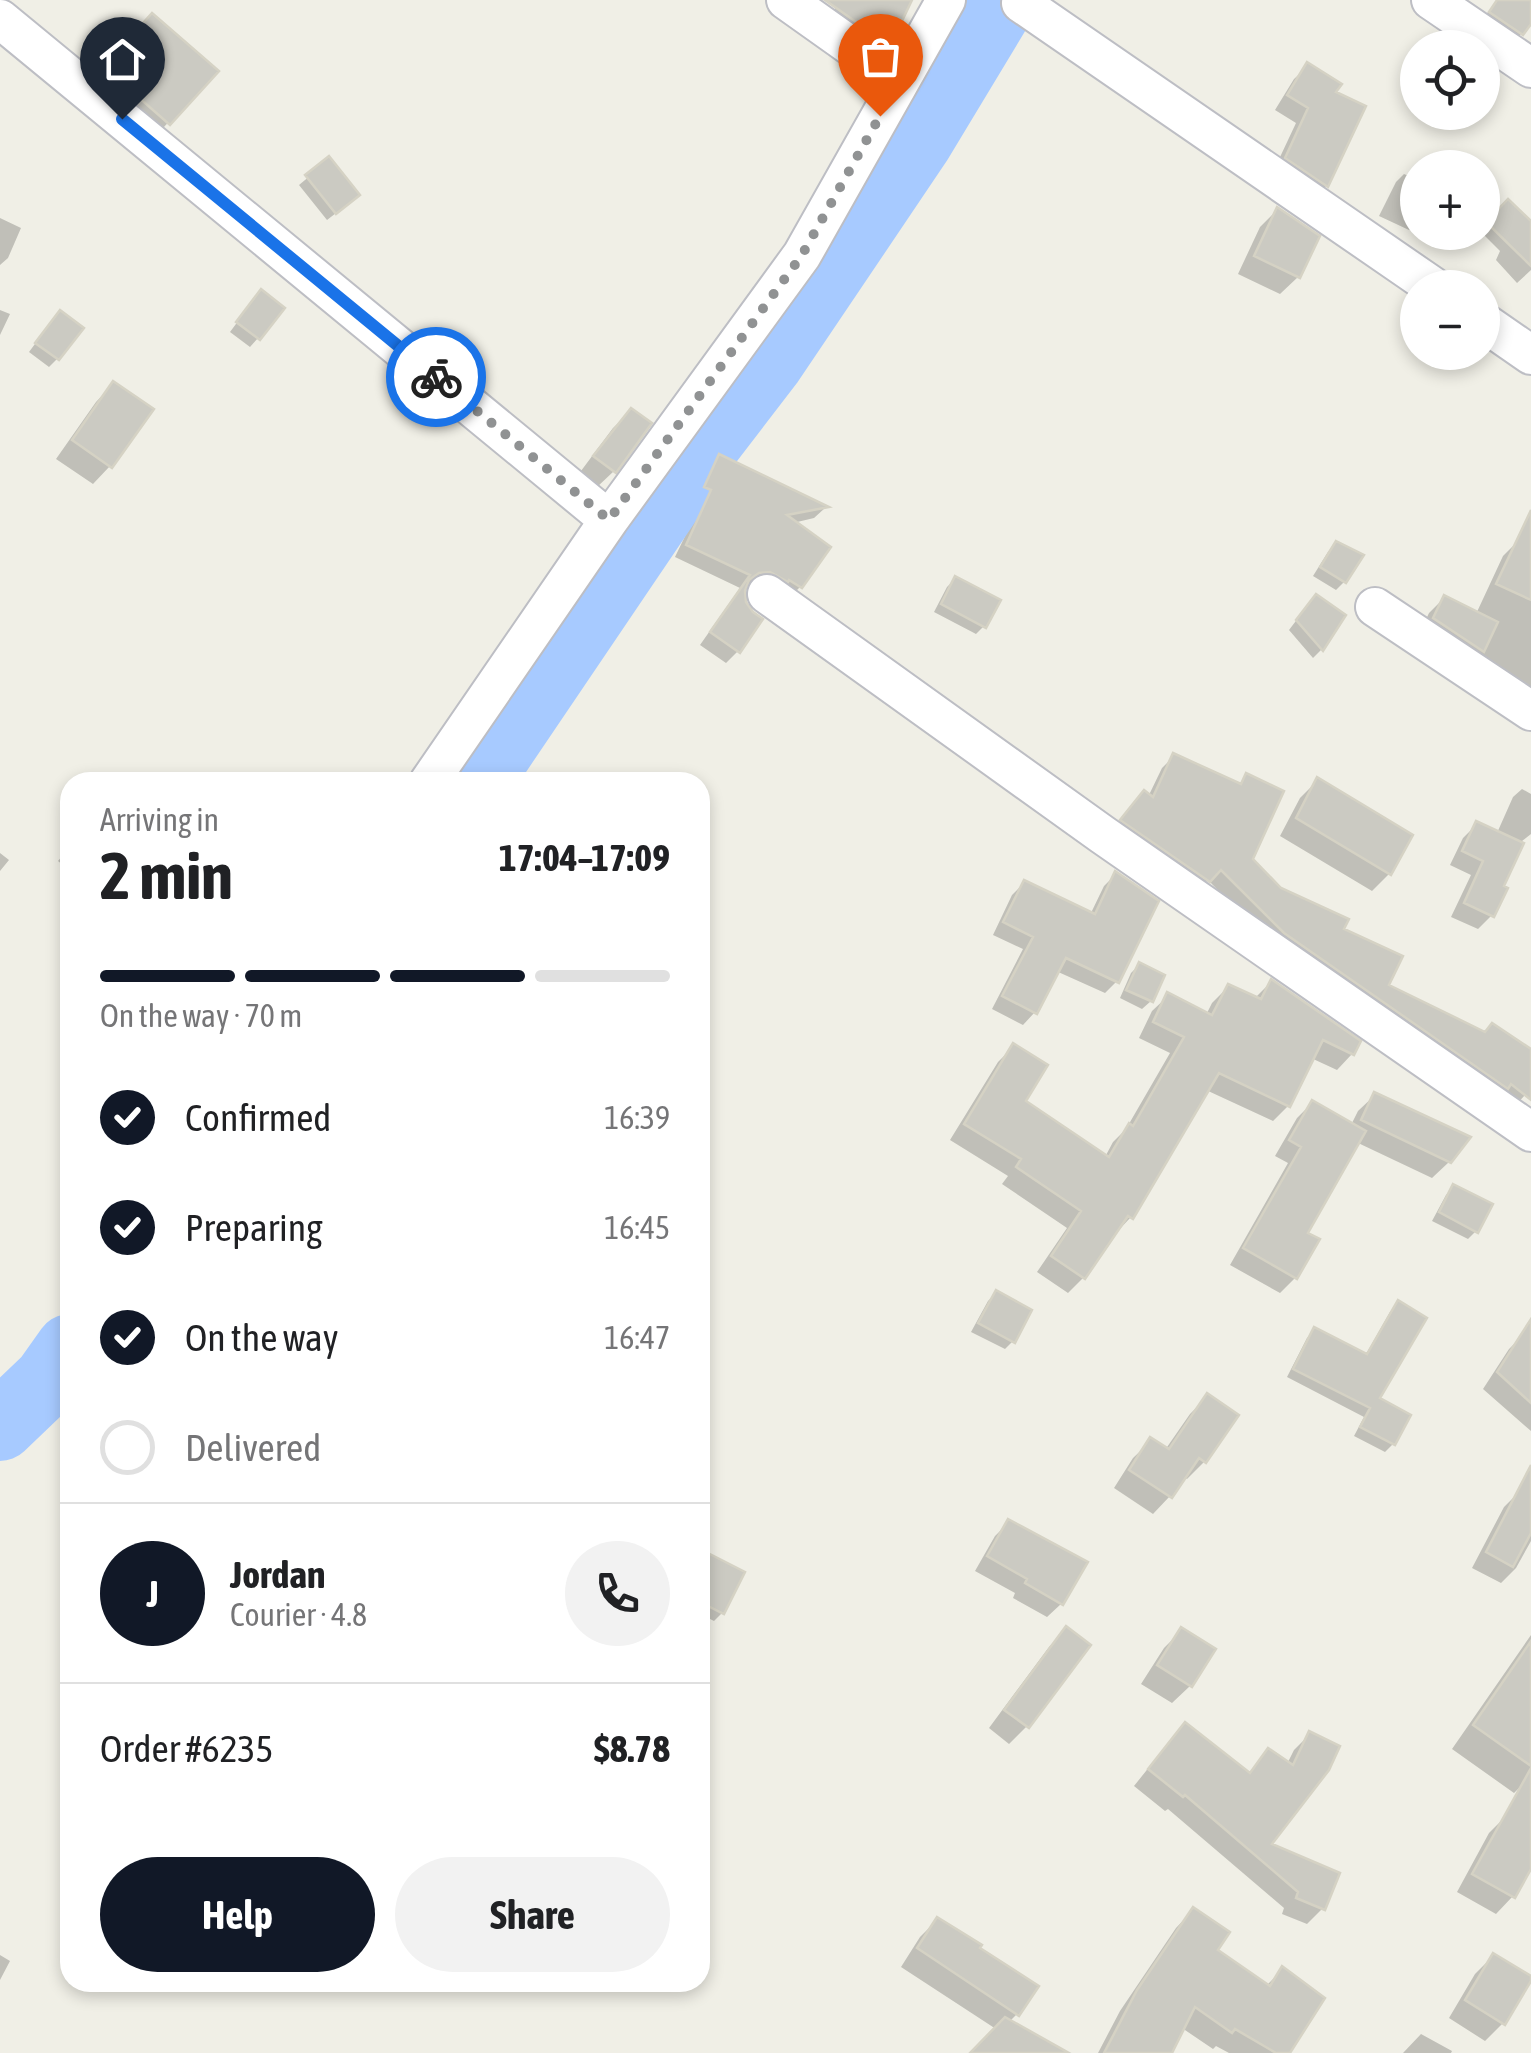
<!DOCTYPE html>
<meta charset="utf-8">
<style>
:root{--surface:#fff;--page:#f2f2f2;--text:#202124;--muted:#757577;--line:#e0e0e0;--accent:#111827}
body{margin:0;font-family:"Asap Condensed",sans-serif;background:var(--page);color:var(--text);height:100vh;display:flex;flex-direction:column;font-size:38px;white-space:nowrap}
*{box-sizing:border-box;margin:0}
p{font-size:32px;color:var(--muted)}
.icon{flex:none;width:55px;height:55px;fill:none;stroke:currentColor;stroke-width:2;stroke-linecap:round;stroke-linejoin:round}
.map{position:relative;flex:1;overflow:hidden}
.drawer{position:absolute;left:60px;top:772px;width:650px;height:1220px;display:flex;flex-direction:column;background:var(--surface);border-radius:30px;box-shadow:0 5px 15px #0003}
.drawer>*{flex:none}
.fabs{position:absolute;left:1400px;top:30px;display:grid;gap:20px}
.fabs a{display:grid;place-items:center;width:100px;height:100px;border-radius:50%;background:var(--surface);box-shadow:0 5px 15px #0003;font-size:50px}
.pin{position:absolute;display:grid;place-items:center;width:85px;height:85px;color:#fff;margin:-102px -42px;border-radius:50% 50% 50% 0;rotate:-45deg;box-shadow:0 0 10px #0007}
.pin .icon{rotate:45deg}
.courier{position:absolute;display:grid;place-items:center;width:100px;height:100px;margin:-50px;border:8px solid #1a73e8;border-radius:50%;background:#fff;color:#222;box-shadow:0 2px 12px #0007}
.head em{font-style:normal;font-weight:700}
.head div{display:flex;flex-direction:column-reverse}
.head{display:flex;align-items:center;justify-content:space-between;height:170px;padding:0 40px}
h1{font-size:65px;font-weight:700;line-height:75px}
.bar{display:grid;grid-template-columns:repeat(4,1fr);gap:15px 10px;align-content:center;height:120px;padding:0 40px}
.bar i{height:12px;border-radius:8px;background:var(--line)}
.bar .selected{background:var(--accent)}
.bar p{grid-column:span 4}
.line{display:flex;align-items:center;gap:25px;padding:0 40px;border-top:2px solid var(--line)}
.line div{flex:1}
.round{display:grid;place-items:center;flex:none;width:105px;height:105px;border-radius:52px;background:var(--page)}
ol{padding:0 40px;list-style:none}
li{display:flex;align-items:center;gap:30px;height:110px}
li p{margin-inline-start:auto}
li .icon{padding:10px;border-radius:50%;background:var(--accent);color:#fff;stroke-width:4}
li:last-child{color:var(--muted)}
li i{width:55px;height:55px;border:5px solid var(--line);border-radius:50%}
.action{display:flex;gap:20px;margin-top:auto;padding:20px 40px}
.action a{flex:1;height:115px;border-radius:60px;background:var(--accent);color:#fff;font-size:40px;font-weight:700;line-height:115px;text-align:center}
.action a+a{background:var(--page);color:var(--text)}
.map>svg:first-child{display:block}
.shadow{fill:#0003}
.lines{fill:none;stroke-linecap:round;stroke-linejoin:round}
.river{stroke:#a7caff;stroke-width:70}
.building{fill:#cbcac2;stroke:#d5d2c4;stroke-width:2.5}
.street-casing{stroke:#bdbec4;stroke-width:42}
.street{stroke:#fff;stroke-width:38}
.done{stroke:#909293;stroke-width:10;stroke-dasharray:0 18}
.route{stroke:#1a73e8;stroke-width:12}
</style>
<div class="map">
<svg width="1531" height="2053" viewBox="0 0 1531 2053">
<rect width="100%" height="100%" fill="#f0efe6"/>
<path class="shadow" d="M 839,0 L 909,0 L 888,45 L 873,60 L 826,27 Z
M 1498,0 L 1527,0 L 1531,3 L 1531,19 L 1521,34 L 1503,51 L 1473,30 Z
M 135,33 L 215,72 L 151,141 L 88,86 Z
M 1308,66 L 1332,93 L 1326,186 L 1312,199 L 1273,172 L 1296,123 L 1275,110 L 1294,79 Z
M 329,160 L 349,203 L 327,220 L 299,185 Z
M 1404,174 L 1418,180 L 1418,222 L 1409,230 L 1379,216 L 1396,182 Z
M 1508,202 L 1531,225 L 1531,270 L 1517,283 L 1496,260 L 1500,251 L 1481,232 Z
M 1277,210 L 1298,277 L 1280,294 L 1238,274 L 1260,227 Z
M 0,218 L 21,228 L 8,258 L 0,265 Z
M 253,301 L 258,338 L 250,347 L 230,332 Z
M 0,310 L 10,314 L 0,335 Z
M 52,321 L 57,359 L 49,367 L 29,352 Z
M 113,384 L 110,466 L 93,484 L 56,459 L 96,402 Z
M 631,411 L 614,471 L 596,488 L 578,475 L 613,428 Z
M 720,457 L 825,508 L 814,518 L 793,523 L 800,587 L 788,599 L 757,583 L 745,585 L 738,651 L 726,663 L 700,645 L 740,588 L 675,557 L 701,503 L 694,499 L 708,469 Z
M 1519,540 L 1531,547 L 1531,706 L 1419,634 L 1429,613 L 1444,598 L 1476,614 L 1503,556 Z
M 1336,544 L 1360,556 L 1344,582 L 1336,590 L 1313,576 L 1328,552 Z
M 955,579 L 984,626 L 976,634 L 934,612 L 947,587 Z
M 1308,605 L 1343,616 L 1321,650 L 1313,658 L 1289,630 Z
M 1174,756 L 1237,786 L 1247,776 L 1250,860 L 1279,890 L 1341,930 L 1386,986 L 1484,1034 L 1531,1052 L 1531,1084 L 1525,1095 L 1514,1107 L 1272,945 L 1208,880 L 1196,892 L 1111,833 L 1133,806 L 1148,797 L 1162,768 Z
M 1318,780 L 1389,874 L 1372,891 L 1280,836 L 1300,798 Z
M 1522,789 L 1531,794 L 1531,834 L 1522,841 L 1501,887 L 1492,915 L 1478,929 L 1451,917 L 1471,875 L 1450,865 L 1463,838 L 1477,824 L 1497,833 L 1513,797 Z
M 70,847 L 70,871 L 58,861 Z
M 0,853 L 9,860 L 0,871 Z
M 1116,874 L 1117,981 L 1105,993 L 1056,971 L 1035,1012 L 1023,1025 L 992,1009 L 1023,949 L 993,935 L 1012,895 L 1024,883 L 1090,915 L 1104,886 Z
M 1139,965 L 1151,1001 L 1142,1009 L 1120,998 L 1131,973 Z
M 1271,982 L 1352,1054 L 1337,1070 L 1311,1058 L 1288,1106 L 1273,1121 L 1206,1090 L 1131,1217 L 1116,1233 L 1084,1277 L 1068,1293 L 1037,1272 L 1067,1228 L 1002,1184 L 1008,1176 L 950,1140 L 998,1062 L 1014,1046 L 1023,1101 L 1105,1157 L 1113,1142 L 1126,1129 L 1170,1053 L 1139,1038 L 1152,1011 L 1168,996 L 1206,1015 L 1212,1003 L 1228,987 L 1254,999 Z
M 1375,1095 L 1449,1162 L 1432,1178 L 1356,1142 L 1305,1234 L 1295,1278 L 1280,1293 L 1230,1265 L 1288,1163 L 1275,1156 L 1297,1118 L 1312,1103 L 1351,1125 L 1358,1111 Z
M 1454,1187 L 1476,1231 L 1468,1239 L 1432,1221 L 1446,1195 Z
M 996,1293 L 1013,1341 L 1005,1349 L 971,1332 L 988,1301 Z
M 1398,1304 L 1376,1399 L 1393,1444 L 1385,1452 L 1354,1436 L 1364,1417 L 1287,1377 L 1307,1338 L 1315,1330 L 1365,1356 L 1390,1312 Z
M 1524,1334 L 1531,1339 L 1531,1431 L 1483,1389 L 1509,1349 Z
M 1207,1397 L 1235,1415 L 1204,1462 L 1187,1479 L 1183,1477 L 1170,1496 L 1153,1514 L 1114,1488 L 1133,1458 L 1151,1441 L 1165,1450 L 1190,1414 Z
M 1531,1467 L 1531,1541 L 1516,1568 L 1501,1583 L 1472,1568 L 1504,1507 L 1514,1497 Z
M 1009,1522 L 1061,1604 L 1047,1617 L 1013,1598 L 1015,1593 L 975,1571 L 995,1536 Z
M 700,1578 L 722,1613 L 714,1621 L 700,1614 Z
M 1066,1629 L 1087,1645 L 1027,1726 L 1009,1744 L 989,1728 L 1049,1647 Z
M 1182,1630 L 1212,1650 L 1190,1686 L 1172,1703 L 1141,1684 L 1164,1648 Z
M 1531,1635 L 1531,1776 L 1514,1793 L 1452,1749 Z
M 1185,1725 L 1248,1774 L 1268,1751 L 1287,1764 L 1294,1750 L 1310,1734 L 1268,1845 L 1323,1908 L 1307,1924 L 1282,1914 L 1284,1908 L 1168,1809 L 1165,1811 L 1134,1786 L 1170,1741 Z
M 1507,1815 L 1531,1828 L 1531,1864 L 1513,1896 L 1496,1914 L 1457,1892 L 1489,1833 Z
M 1193,1910 L 1214,1951 L 1266,1986 L 1283,1969 L 1287,2053 L 1229,2053 L 1216,2046 L 1213,2049 L 1182,2028 L 1170,2053 L 1098,2053 L 1120,2011 L 1176,1928 Z
M 937,1920 L 1017,2014 L 1009,2022 L 1064,2053 L 973,2053 L 996,2029 L 901,1967 L 920,1937 Z
M 0,1955 L 10,1961 L 0,1980 Z
M 1493,1956 L 1503,2023 L 1485,2041 L 1449,2018 L 1475,1974 Z
M 1421,2034 L 1452,2051 L 1451,2053 L 1403,2053 Z"/>
<g class="lines">
<path class="river" d="M 477,782 L 703,448 L 769,362 L 918,141 L 1003,0
M 0,1426 L 48,1380 L 70,1349"/>
</g>
<path class="building" d="M 825,0 L 912,0 L 890,46 Z
M 1497,0 L 1531,0 L 1531,24 L 1523,35 L 1489,12 Z
M 152,13 L 219,71 L 170,125 L 104,67 Z
M 1307,62 L 1342,84 L 1336,92 L 1366,106 L 1328,187 L 1285,158 L 1308,108 L 1287,95 Z
M 329,156 L 360,195 L 336,214 L 305,175 Z
M 1508,199 L 1531,221 L 1531,266 L 1486,222 Z
M 1277,207 L 1320,236 L 1300,278 L 1254,256 Z
M 261,289 L 285,308 L 260,340 L 236,322 Z
M 60,310 L 84,328 L 59,360 L 35,343 Z
M 113,381 L 154,409 L 112,468 L 72,440 Z
M 631,408 L 652,423 L 616,473 L 593,456 Z
M 719,454 L 829,507 L 787,515 L 831,547 L 802,588 L 789,580 L 788,582 L 770,572 L 759,573 L 749,580 L 745,591 L 746,602 L 753,612 L 763,619 L 740,653 L 710,632 L 750,575 L 686,545 L 711,490 L 704,487 Z
M 1531,510 L 1531,600 L 1496,584 Z
M 1336,541 L 1364,555 L 1346,583 L 1320,567 Z
M 955,576 L 1001,600 L 986,628 L 941,604 Z
M 1316,594 L 1346,615 L 1323,651 L 1296,620 Z
M 1444,595 L 1498,622 L 1484,652 L 1433,618 Z
M 1173,753 L 1241,784 L 1246,773 L 1284,791 L 1253,859 L 1281,888 L 1349,919 L 1344,929 L 1403,956 L 1389,985 L 1485,1032 L 1492,1023 L 1531,1049 L 1531,1100 L 1511,1084 L 1508,1089 L 1284,933 L 1221,870 L 1210,882 L 1120,820 L 1144,790 L 1153,797 Z
M 1317,777 L 1413,835 L 1391,875 L 1296,818 Z
M 1476,821 L 1524,843 L 1504,886 L 1508,888 L 1494,917 L 1464,903 L 1483,861 L 1462,851 Z
M 1115,871 L 1159,901 L 1119,983 L 1066,958 L 1037,1014 L 1002,996 L 1033,937 L 1003,922 L 1024,880 L 1095,914 Z
M 1139,962 L 1165,975 L 1153,1002 L 1126,990 Z
M 1271,979 L 1361,1041 L 1354,1055 L 1323,1040 L 1290,1107 L 1219,1073 L 1133,1219 L 1128,1216 L 1085,1279 L 1051,1256 L 1081,1211 L 1016,1167 L 1021,1159 L 964,1124 L 1013,1043 L 1048,1065 L 1026,1101 L 1109,1157 L 1129,1123 L 1133,1126 L 1184,1037 L 1153,1022 L 1167,992 L 1212,1015 L 1228,984 L 1261,999 Z
M 1374,1092 L 1471,1137 L 1451,1163 L 1361,1120 Z
M 1312,1100 L 1366,1131 L 1308,1233 L 1320,1239 L 1297,1279 L 1243,1248 L 1301,1147 L 1289,1140 Z
M 1453,1184 L 1493,1204 L 1478,1233 L 1439,1212 Z
M 996,1290 L 1032,1310 L 1015,1343 L 978,1323 Z
M 1398,1300 L 1427,1318 L 1380,1398 L 1411,1415 L 1395,1445 L 1360,1427 L 1370,1408 L 1293,1369 L 1314,1327 L 1367,1354 Z
M 1531,1319 L 1531,1403 L 1497,1372 Z
M 1207,1393 L 1239,1415 L 1206,1463 L 1199,1458 L 1172,1498 L 1129,1470 L 1150,1437 L 1169,1449 Z
M 1531,1465 L 1531,1533 L 1513,1567 L 1486,1552 Z
M 1008,1519 L 1088,1562 L 1063,1605 L 1025,1583 L 1027,1579 L 987,1556 Z
M 700,1549 L 745,1572 L 724,1614 L 700,1602 Z
M 1066,1626 L 1091,1645 L 1029,1728 L 1004,1710 Z
M 1181,1627 L 1216,1649 L 1192,1687 L 1157,1665 Z
M 1531,1641 L 1531,1766 L 1473,1725 Z
M 1185,1722 L 1250,1773 L 1268,1748 L 1293,1765 L 1309,1731 L 1340,1746 L 1329,1770 L 1272,1844 L 1340,1873 L 1325,1910 L 1296,1898 L 1298,1892 L 1185,1795 L 1183,1797 L 1148,1769 Z
M 1531,1768 L 1531,1869 L 1515,1898 L 1472,1874 Z
M 1193,1907 L 1230,1932 L 1218,1950 L 1270,1986 L 1282,1966 L 1325,1998 L 1290,2053 L 1276,2053 L 1235,2029 L 1232,2033 L 1195,2007 L 1172,2053 L 1104,2053 L 1137,1990 Z
M 937,1917 L 982,1945 L 980,1948 L 1039,1986 L 1019,2016 L 917,1948 Z
M 1493,1953 L 1531,1976 L 1531,1981 L 1505,2025 L 1465,2000 Z
M 1005,2017 L 1069,2053 L 970,2053 Z"/>
<g class="lines">
<g class="street-casing">
<path id="street" d="M 786,0 L 900,81
M 1431,0 L 1531,68
M 1021,3 L 1435,288
M 0,19 L 609,520
M 1482,321 L 1531,355
M 767,594 L 1103,835 L 1531,1132
M 1375,607 L 1531,711
M 429,782 L 609,520 L 802,255 L 946,0"/>
</g>
<use href="#street" class="street"/>
</g>
<g class="lines">
<path class="done" d="M 436,377 L 609,520 L 802,255 L 880,116"/>
<path class="route" d="M 122,119 L 436,377"/>
</g>
</svg>
<div class="fabs">
<a><svg class="icon" aria-label="locate" viewBox="0 0 24 24"><circle cx="12" cy="12" r="6"/><path d="M12 2v4M12 18v4M2 12h4M18 12h4"/></svg></a>
<a>+</a>
<a>−</a>
</div>
<div class="pin" style="left:880px;top:116px;background:#ea580c"><svg class="icon" aria-label="bag" viewBox="0 0 24 24"><path d="M5 8h14l-1 12H6zM9 8a3 3 0 0 1 6 0"/></svg></div>
<div class="pin" style="left:122px;top:119px;background:#1f2937"><svg class="icon" aria-label="home" viewBox="0 0 24 24"><path d="M3 11l9-7 9 7M6 9v11h12V9"/></svg></div>
<div class="courier" style="left:436px;top:377px"><svg class="icon" aria-label="bike" viewBox="0 0 24 24"><circle cx="6" cy="16" r="4"/><circle cx="18" cy="16" r="4"/><path d="M6 16l4-8h5l3 8M10 8l3 8H6M13 5h3"/></svg></div>
<section class="drawer">
<div class="head"><div><h1>2 min</h1><p>Arriving in</p></div><em>17:04–17:09</em></div>
<div class="bar"><i class="selected"></i><i class="selected"></i><i class="selected"></i><i></i><p>On the way · 70 m</p></div>
<ol>
<li><svg class="icon" aria-label="check" viewBox="0 0 24 24"><path d="M5 12l5 5 9-10"/></svg>Confirmed<p>16:39</p></li>
<li><svg class="icon" aria-label="check" viewBox="0 0 24 24"><path d="M5 12l5 5 9-10"/></svg>Preparing<p>16:45</p></li>
<li><svg class="icon" aria-label="check" viewBox="0 0 24 24"><path d="M5 12l5 5 9-10"/></svg>On the way<p>16:47</p></li>
<li><i></i>Delivered</li>
</ol>
<div class="line" style="height:180px"><b class="round" style="background:var(--accent);color:#fff">J</b><div><b>Jordan</b><p>Courier · 4.8</p></div><a class="round"><svg class="icon" aria-label="phone" viewBox="0 0 24 24"><path d="M5 4h4l2 5-3 2q2 4 5 5l2-3 5 2v4C11 20 4 13 5 4z"/></svg></a></div>
<div class="line" style="height:130px"><div>Order #6235</div><b>$8.78</b></div>
<div class="action"><a>Help</a><a>Share</a></div>
</section>
</div>
